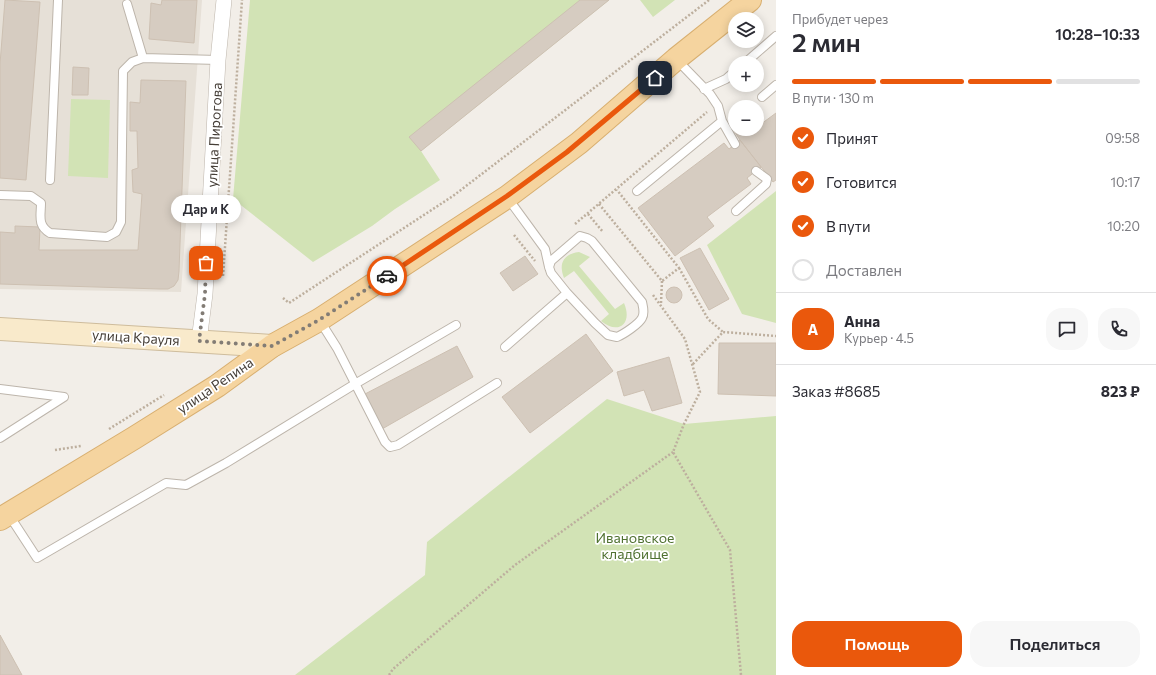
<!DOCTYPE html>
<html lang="ru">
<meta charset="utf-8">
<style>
:root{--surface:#fff;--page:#f7f7f7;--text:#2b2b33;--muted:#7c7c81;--line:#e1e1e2;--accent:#ea580c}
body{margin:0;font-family:Commissioner,sans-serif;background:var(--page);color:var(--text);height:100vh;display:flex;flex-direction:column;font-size:15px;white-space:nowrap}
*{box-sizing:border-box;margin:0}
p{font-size:13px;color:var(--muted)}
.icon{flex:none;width:22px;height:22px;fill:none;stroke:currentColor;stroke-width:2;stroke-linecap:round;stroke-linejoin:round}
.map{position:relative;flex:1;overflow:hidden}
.panel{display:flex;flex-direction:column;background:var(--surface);width:380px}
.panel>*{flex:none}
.fabs{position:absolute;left:728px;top:12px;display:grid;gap:8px}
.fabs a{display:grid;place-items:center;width:36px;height:36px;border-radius:50%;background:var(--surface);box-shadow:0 2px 10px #0003;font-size:20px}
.pin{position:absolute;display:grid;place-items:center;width:34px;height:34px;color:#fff;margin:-17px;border-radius:8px;box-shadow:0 2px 6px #0006}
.courier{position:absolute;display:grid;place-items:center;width:40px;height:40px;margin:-20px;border:3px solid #ea580c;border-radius:50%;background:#fff;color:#222;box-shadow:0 1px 5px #0007}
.bubble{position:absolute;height:28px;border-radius:14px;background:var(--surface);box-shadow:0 2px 10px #0003;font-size:13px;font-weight:600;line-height:28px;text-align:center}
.overview em{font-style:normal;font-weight:600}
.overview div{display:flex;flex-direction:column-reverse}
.overview{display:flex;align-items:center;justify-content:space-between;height:68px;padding:0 16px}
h1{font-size:26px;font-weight:600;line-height:30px}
.bar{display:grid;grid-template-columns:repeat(4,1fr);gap:6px 4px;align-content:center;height:48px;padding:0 16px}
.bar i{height:5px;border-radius:3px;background:var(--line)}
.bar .active{background:var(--accent)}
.bar p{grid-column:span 4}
.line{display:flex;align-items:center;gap:10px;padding:0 16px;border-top:1px solid var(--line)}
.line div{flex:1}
.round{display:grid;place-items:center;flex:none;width:42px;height:42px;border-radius:16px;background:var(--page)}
ol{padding:0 16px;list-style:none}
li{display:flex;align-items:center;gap:12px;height:44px}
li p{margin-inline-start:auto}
li .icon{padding:4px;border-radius:50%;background:var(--accent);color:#fff;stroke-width:4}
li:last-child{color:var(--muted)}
li i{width:22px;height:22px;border:2px solid var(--line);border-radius:50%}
.cta{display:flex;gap:8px;margin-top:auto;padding:8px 16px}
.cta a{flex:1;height:46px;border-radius:16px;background:var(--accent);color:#fff;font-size:16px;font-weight:600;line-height:46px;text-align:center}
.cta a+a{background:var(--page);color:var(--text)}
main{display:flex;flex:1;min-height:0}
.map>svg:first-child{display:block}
.residential{fill:#e6e0d7}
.green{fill:#d2e3b5}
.building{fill:#d6ccc1;stroke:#cdc0b2}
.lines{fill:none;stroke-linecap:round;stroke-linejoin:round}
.service-casing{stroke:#bdb5ab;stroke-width:10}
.minor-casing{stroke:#bdb5ab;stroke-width:16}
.secondary-casing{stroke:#cebc9c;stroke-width:24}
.primary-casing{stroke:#d8af70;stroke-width:24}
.path{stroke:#bdaf9e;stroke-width:2.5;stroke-dasharray:2 2;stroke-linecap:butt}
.service{stroke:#fff;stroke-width:8}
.minor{stroke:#fff;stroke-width:15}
.secondary{stroke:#f9eacb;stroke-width:22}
.primary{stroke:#f5d49f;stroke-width:22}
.done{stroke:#827c75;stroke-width:4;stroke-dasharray:0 7.2}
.route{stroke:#ea580c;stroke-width:5}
.labels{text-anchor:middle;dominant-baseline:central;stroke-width:3.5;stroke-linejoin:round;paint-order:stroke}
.street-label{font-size:14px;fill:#453e37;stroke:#fff}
.park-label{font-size:14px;fill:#4f7130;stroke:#fff}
</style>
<main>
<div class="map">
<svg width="776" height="675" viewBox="0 0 776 675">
<rect width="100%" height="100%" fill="#f2eee8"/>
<path class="residential" d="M 0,0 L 202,0 L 181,292 L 0,289 Z"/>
<path class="green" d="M 250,0 L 609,0 L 421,151 L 440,180 L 395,209 L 372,226 L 313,262 L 233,199 Z
M 640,0 L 675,0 L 653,17 Z
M 71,99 L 110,100 L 108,178 L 68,176 Z
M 776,191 L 776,323 L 742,314 L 707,245 Z
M 579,252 L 590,257 L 579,266 L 615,309 L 624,303 C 633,324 618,335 601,321 L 609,314 L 574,271 L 564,278 C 558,263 564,254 579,252 Z
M 607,399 L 684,424 L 776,416 L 776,675 L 295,675 L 425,575 L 427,542 Z"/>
<path class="building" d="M 5,0 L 40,2 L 26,180 L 0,178 L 0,64 Z
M 162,0 L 197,0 L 194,43 L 149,39 L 151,3 L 161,5 Z
M 580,0 L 609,0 L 421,151 L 409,137 Z
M 73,67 L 89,68 L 88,95 L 72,95 Z
M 141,80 L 186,81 L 179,271 L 178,280 L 174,286 L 168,289 L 160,289 L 0,284 L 0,232 L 15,233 L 15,226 L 40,227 L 39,250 L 138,250 L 142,194 L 133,192 L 132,170 L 138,168 L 137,131 L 130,131 L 130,102 L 140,103 Z
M 776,113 L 776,180 L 773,182 L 740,140 L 731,126 L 731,119 L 735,115 L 735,129 L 757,129 L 757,127 Z
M 740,140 L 761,167 L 747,178 L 751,184 L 707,217 L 714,226 L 675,256 L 638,208 L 724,143 L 729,149 Z
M 700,248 L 729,299 L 709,310 L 680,258 Z
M 525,256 L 538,274 L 513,291 L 500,273 Z
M666 295a8 8 0 1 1 16 0a8 8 0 1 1-16 0Z
M 586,334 L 613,371 L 530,433 L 502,397 Z
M 719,343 L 776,343 L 776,396 L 718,394 Z
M 457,346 L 473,377 L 382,429 L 365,394 Z
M 669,357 L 682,403 L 652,411 L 644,390 L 624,396 L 617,372 Z
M 0,635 L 22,675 L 0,675 Z"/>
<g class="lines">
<g class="service-casing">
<path id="service" d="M 143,58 L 218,60
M 745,63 L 776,36
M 704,89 L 726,79 L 735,71
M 762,97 L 776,85
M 722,121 L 735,144
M 50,180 L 58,0
M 637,191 L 722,121 L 718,106 L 710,94 L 677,60
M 0,195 L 31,196 L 41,203 C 41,216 37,225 50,233 L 107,237 L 116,232 L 121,222 L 123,71 L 132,62 L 143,58 L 127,4
M 507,197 L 545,249 L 549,267 L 551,273 L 567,293 L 595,323 L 608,335 L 617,337 C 624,334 639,324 642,318 C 645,313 643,307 642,302 L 592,241 L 587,238 L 580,236 L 551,261 L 549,267
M 736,211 L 766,184 L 767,179 L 756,171
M 320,321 L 337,348 L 385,442 L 390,447 L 398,445 L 497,383
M 505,347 L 567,293
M 0,389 L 64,397 L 0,438
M 9,515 L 37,558 L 166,483 L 186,485 L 226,463 L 355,384 L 456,325"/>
</g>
<g class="minor-casing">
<path id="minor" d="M 199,341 L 205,294 L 218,60 L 224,0"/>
</g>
<g class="secondary-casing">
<path id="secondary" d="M 0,329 L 272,346"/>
</g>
<g class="primary-casing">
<path id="primary" d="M 0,519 L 134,438 L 217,386 L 272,346 L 319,320 L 507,197 L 579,143 L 676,59 L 750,0"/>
</g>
<path class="path" d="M 599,204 L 662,281 L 679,268 L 617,190
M 588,214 L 603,232
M 575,224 L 707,112
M 514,235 L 535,261
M 679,268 L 708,319 L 723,332
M 223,276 L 242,0
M 653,295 L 685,339 L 700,392 L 684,424 L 673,452 L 730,550 L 741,675
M 283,298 L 289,303 L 453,196 L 709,0
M 661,303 L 662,281
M 693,364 L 723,332 L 776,336
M 109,429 L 164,395
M 55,450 L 81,446
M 389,675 L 393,669 L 515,565 L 673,452"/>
<use href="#service" class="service"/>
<use href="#minor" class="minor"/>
<use href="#secondary" class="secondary"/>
<use href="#primary" class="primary"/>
</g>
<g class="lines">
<path class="done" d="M 206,263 L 205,294 L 199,341 L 272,346 L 319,320 L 387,276"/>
<path class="route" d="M 387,276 L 507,196 L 567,152 L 655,78"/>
</g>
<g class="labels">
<g class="street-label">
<text transform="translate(214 135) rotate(-87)">улица Пирогова</text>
<text transform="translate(136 337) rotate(4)">улица Крауля</text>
<text transform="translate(215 385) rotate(-34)">улица Репина</text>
</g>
<g class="park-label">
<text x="635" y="537">Ивановское<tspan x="635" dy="16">кладбище</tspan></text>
</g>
</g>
</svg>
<div class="fabs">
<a><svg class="icon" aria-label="layers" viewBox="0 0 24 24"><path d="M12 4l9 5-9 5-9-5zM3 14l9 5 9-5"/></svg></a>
<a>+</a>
<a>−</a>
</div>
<div class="pin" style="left:206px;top:263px;background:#ea580c"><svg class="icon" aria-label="bag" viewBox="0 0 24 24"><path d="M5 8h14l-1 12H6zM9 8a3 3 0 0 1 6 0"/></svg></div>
<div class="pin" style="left:655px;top:78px;background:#1f2937"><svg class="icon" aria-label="home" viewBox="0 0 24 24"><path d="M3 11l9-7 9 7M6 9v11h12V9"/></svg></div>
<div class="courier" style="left:387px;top:276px"><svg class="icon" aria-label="car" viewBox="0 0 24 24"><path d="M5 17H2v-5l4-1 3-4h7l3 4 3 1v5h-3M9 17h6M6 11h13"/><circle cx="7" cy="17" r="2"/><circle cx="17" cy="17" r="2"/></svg></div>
<div class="bubble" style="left:171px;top:195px;width:70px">Дар и К</div>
</div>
<section class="panel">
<div class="overview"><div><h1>2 мин</h1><p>Прибудет через</p></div><em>10:28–10:33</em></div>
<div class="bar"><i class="active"></i><i class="active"></i><i class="active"></i><i></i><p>В пути · 130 m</p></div>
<ol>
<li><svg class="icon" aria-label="check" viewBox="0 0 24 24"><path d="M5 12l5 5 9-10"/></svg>Принят<p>09:58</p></li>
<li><svg class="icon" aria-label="check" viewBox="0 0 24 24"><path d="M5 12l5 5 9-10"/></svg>Готовится<p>10:17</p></li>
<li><svg class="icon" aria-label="check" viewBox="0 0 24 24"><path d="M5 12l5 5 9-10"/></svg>В пути<p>10:20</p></li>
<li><i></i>Доставлен</li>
</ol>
<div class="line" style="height:72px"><b class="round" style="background:var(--accent);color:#fff">А</b><div><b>Анна</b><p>Курьер · 4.5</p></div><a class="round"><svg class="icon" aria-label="chat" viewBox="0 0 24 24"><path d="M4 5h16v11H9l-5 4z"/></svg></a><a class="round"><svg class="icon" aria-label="phone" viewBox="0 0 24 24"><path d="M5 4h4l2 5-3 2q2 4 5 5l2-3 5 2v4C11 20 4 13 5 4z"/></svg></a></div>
<div class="line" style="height:52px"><div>Заказ #8685</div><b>823 ₽</b></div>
<div class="cta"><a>Помощь</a><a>Поделиться</a></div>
</section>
</main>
